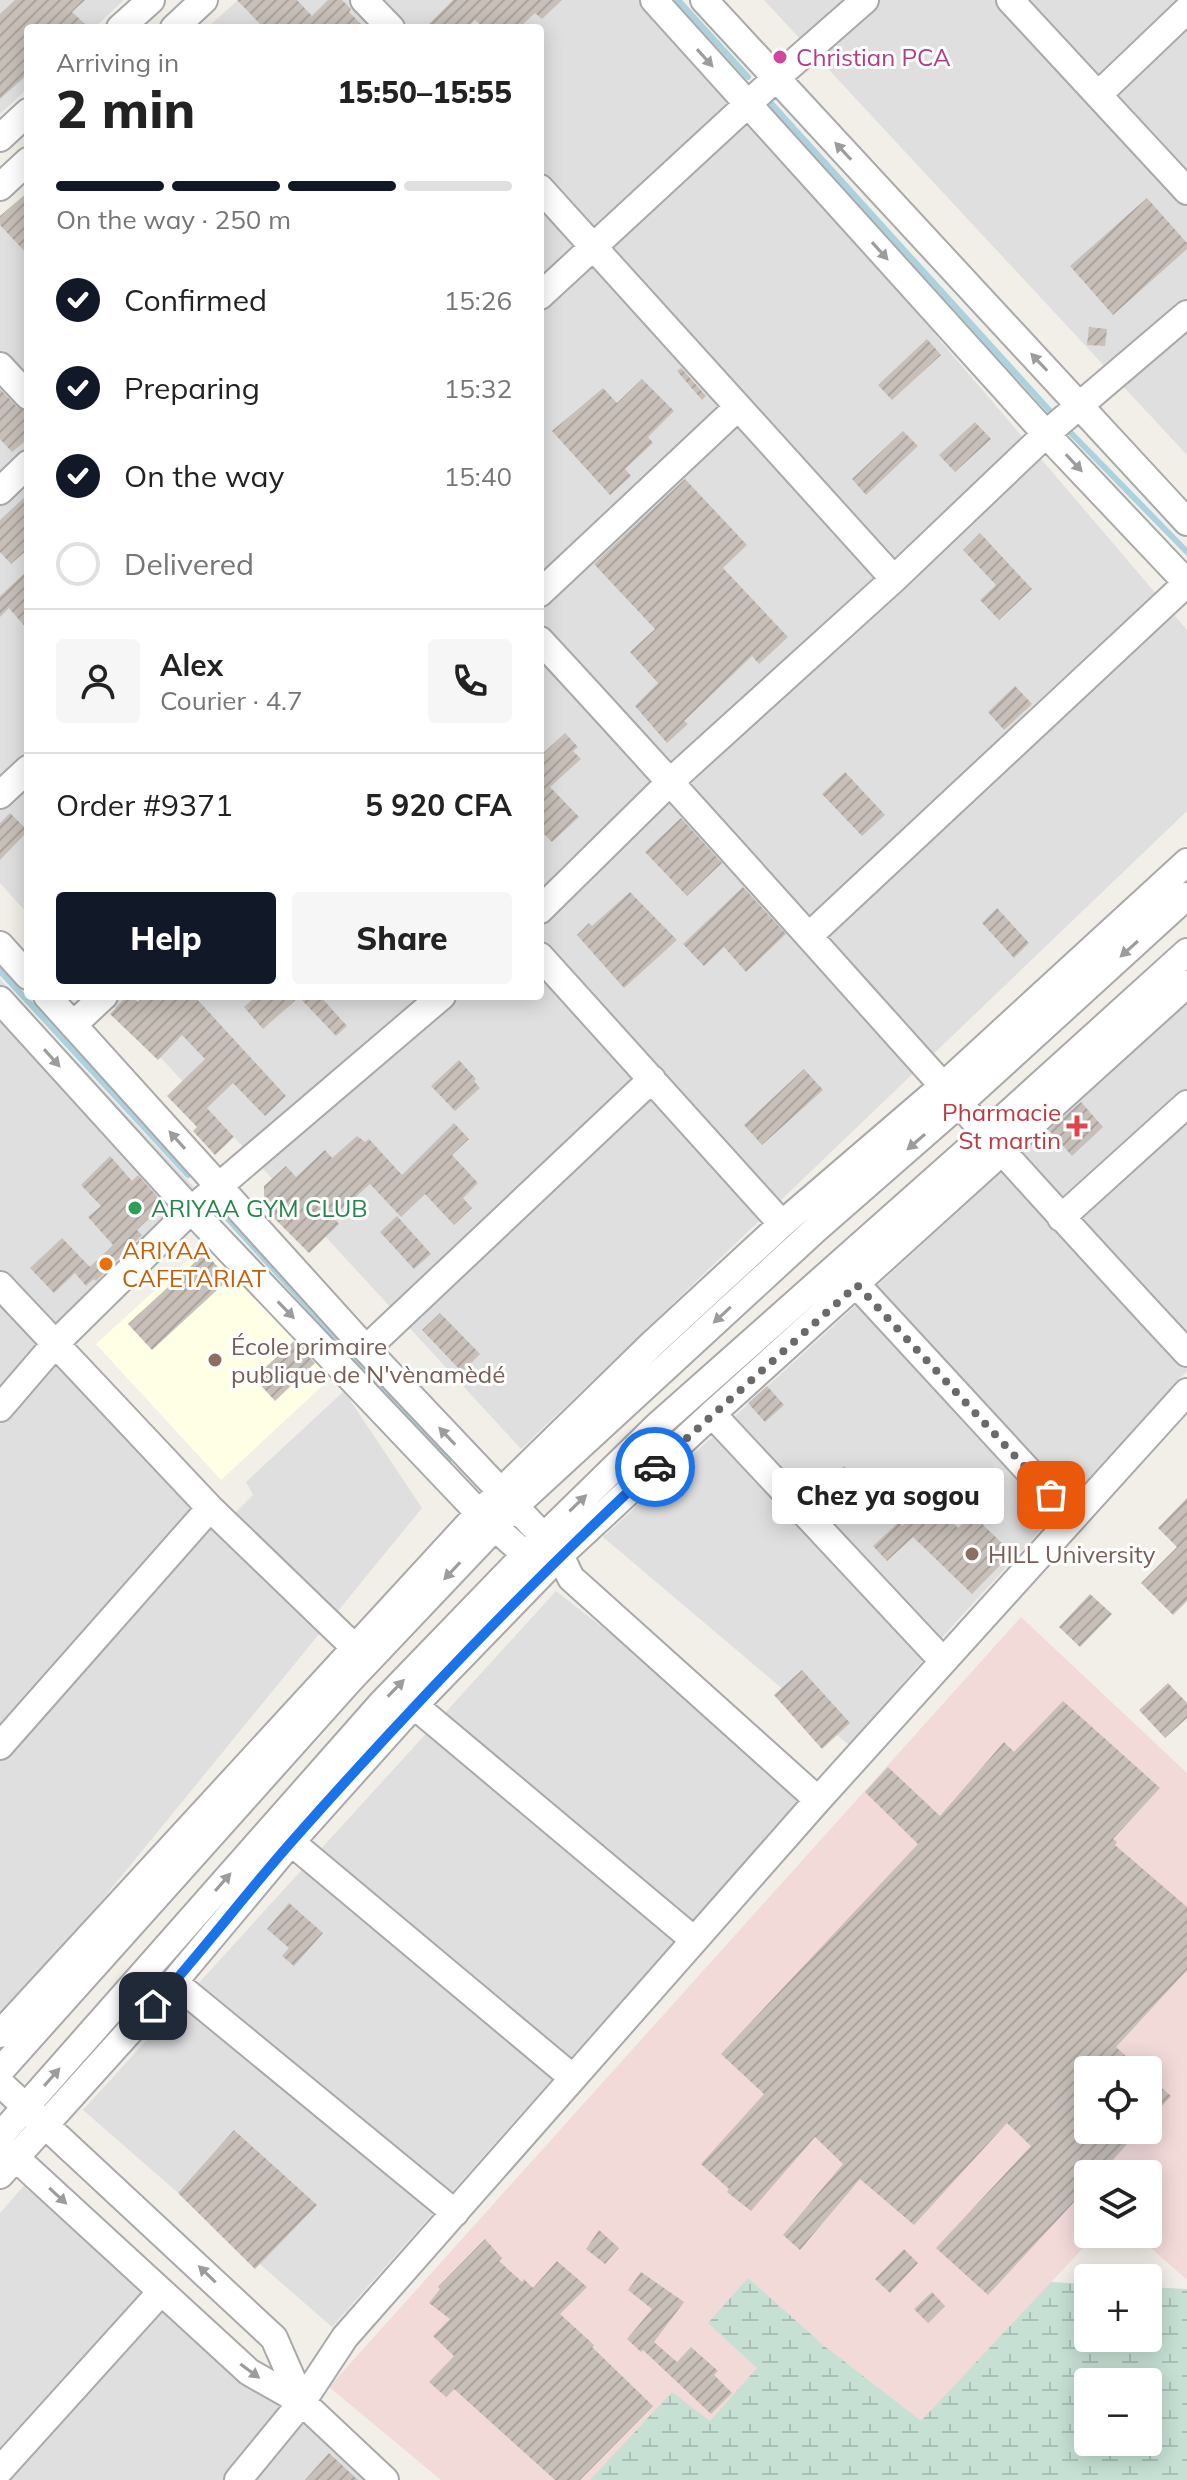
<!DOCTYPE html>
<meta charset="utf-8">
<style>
:root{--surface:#fff;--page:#f6f6f6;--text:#222;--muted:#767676;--line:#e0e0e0;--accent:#111827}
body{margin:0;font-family:Mulish,sans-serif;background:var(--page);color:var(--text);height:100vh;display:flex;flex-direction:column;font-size:30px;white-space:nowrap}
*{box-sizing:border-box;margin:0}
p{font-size:26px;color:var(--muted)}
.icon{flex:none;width:44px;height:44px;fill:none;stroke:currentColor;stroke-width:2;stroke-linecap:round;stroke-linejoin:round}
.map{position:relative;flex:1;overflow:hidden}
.sheet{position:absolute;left:24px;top:24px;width:520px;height:976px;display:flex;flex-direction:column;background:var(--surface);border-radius:8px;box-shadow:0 4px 20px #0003}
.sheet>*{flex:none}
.tools{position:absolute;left:1074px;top:2056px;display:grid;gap:16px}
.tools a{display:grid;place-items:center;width:88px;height:88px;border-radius:8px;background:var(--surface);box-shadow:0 4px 20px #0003;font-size:40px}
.pin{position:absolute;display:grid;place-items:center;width:68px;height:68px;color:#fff;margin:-34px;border-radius:16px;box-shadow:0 4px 12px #0006}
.courier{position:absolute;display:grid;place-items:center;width:80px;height:80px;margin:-40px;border:6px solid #1a73e8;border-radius:50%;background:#fff;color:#222;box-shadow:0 2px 10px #0007}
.bubble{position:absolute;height:56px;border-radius:8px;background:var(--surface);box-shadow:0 4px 20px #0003;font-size:26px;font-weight:800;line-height:56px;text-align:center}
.head em{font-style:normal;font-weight:800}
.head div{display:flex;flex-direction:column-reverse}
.head{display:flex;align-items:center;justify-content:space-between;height:136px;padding:0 32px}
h1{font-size:52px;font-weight:800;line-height:60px}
.bar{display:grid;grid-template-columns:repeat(4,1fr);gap:12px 8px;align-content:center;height:96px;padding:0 32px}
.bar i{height:10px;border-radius:6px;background:var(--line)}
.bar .current{background:var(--accent)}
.bar p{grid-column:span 4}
.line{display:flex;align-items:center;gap:20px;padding:0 32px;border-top:2px solid var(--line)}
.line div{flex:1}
.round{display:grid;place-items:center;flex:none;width:84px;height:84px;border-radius:8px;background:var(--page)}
ol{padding:0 32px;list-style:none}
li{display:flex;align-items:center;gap:24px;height:88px}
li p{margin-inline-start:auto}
li .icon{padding:8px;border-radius:50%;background:var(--accent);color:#fff;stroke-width:4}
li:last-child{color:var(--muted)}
li i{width:44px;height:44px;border:4px solid var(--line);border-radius:50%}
.primary-button{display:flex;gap:16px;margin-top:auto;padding:16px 32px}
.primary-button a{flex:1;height:92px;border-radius:8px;background:var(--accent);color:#fff;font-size:32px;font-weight:800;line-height:92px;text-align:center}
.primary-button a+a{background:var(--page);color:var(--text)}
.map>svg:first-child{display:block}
.residential{fill:#e0dfdf}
.commercial{fill:#f2dad9;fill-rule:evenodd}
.education{fill:#ffffe5}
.wetland{fill:url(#wetland-marsh);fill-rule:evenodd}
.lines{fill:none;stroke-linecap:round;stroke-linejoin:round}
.stream{stroke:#aad3df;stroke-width:6}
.building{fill:url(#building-hatch)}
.minor-casing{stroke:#a9a9a9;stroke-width:30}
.minor{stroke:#fff;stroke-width:26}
.oneway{fill:#9c9c9c}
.done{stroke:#6b6a68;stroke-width:8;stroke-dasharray:0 14.4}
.route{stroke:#1a73e8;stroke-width:10}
.hotel-dot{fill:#d1479c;stroke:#fff;stroke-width:3}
.health-dot{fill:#e0444e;stroke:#fff;stroke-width:3}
.leisure-dot{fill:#2e9e5b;stroke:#fff;stroke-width:3}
.food-dot{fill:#e8710a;stroke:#fff;stroke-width:3}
.education-dot{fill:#8d6e63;stroke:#fff;stroke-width:3}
.labels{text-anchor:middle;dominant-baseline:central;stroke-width:6;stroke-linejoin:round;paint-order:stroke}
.hotel-label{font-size:24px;fill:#b23c85;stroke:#fff;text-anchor:start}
.health-label{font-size:24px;fill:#be3a42;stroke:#fff;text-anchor:end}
.leisure-label{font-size:24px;fill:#27864d;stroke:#fff;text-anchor:start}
.food-label{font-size:24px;fill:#c56008;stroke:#fff;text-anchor:start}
.education-label{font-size:24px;fill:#785e54;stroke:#fff;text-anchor:start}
</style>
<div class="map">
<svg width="1187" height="2480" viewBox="0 0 1187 2480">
<defs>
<pattern id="wetland-marsh" width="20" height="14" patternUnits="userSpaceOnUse" patternTransform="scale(2)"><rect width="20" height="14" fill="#c6e0d4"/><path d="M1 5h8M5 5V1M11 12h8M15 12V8" fill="none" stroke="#aac0b6"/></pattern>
<pattern id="building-hatch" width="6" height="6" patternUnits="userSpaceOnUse" patternTransform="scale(2)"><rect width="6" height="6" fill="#c7bfb8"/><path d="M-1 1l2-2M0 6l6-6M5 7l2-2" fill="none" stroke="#aba49e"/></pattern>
</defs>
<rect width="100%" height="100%" fill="#f2efe9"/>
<path class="residential" d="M 0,0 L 124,0 L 94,28 L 28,28 L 28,88 L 0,114 Z
M 238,0 L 650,0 L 1187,630 L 1187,811 L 521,1449 L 104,996 L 540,996 L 540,28 L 207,28 Z
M 764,0 L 1187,0 L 1187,455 Z
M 28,193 L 28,914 L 0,883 L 0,219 Z
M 0,979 L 203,1197 L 65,1341 L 231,1517 L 253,1495 L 246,1482 L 344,1391 L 422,1508 L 0,2025 Z
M 1187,1002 L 1187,1371 L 956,1622 L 849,1745 L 603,1537 Z
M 556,1591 L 809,1789 L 332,2327 L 83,2110 Z
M 35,2173 L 373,2480 L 0,2480 L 0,2213 Z"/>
<path class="commercial" d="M 1021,1617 L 1187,1773 L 1187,2280 L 1135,2234 L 1148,2234 L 1148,2174 L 1088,2174 L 1088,2234 L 1096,2234 L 922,2421 L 696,2480 L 441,2480 L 329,2387 ZM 1088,2070 L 1148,2070 L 1148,2130 L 1088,2130 Z"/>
<path class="education" d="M 210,1240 L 334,1375 L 221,1480 L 96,1344 Z"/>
<path class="wetland" d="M 748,2278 L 823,2345 L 921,2421 L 1051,2282 L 1088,2284 L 1088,2338 L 1148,2338 L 1148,2287 L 1187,2289 L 1187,2480 L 590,2480 L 672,2392 L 710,2421 L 757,2368 L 708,2323 ZM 1088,2382 L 1148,2382 L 1148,2442 L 1088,2442 Z"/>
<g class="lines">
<path class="stream" d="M 678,0 L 748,77
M 769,101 L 1049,410
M 1069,431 L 1187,552
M 0,971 L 188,1175
M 228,1219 L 448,1461"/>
</g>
<path class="building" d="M 15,0 L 85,0 L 72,12 L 89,28 L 28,28 L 28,74 L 0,99 L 0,14 Z
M 237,0 L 297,0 L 312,16 L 328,0 L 342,0 L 351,9 L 349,12 L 365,28 L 264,28 Z
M 453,0 L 562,0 L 542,19 L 535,13 L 519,28 L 484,28 L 475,20 L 467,28 L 425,28 Z
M 28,192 L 28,255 L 0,225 L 0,216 Z
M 1147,198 L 1187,243 L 1187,249 L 1113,315 L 1070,266 Z
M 1089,327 L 1107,329 L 1105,346 L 1087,345 Z
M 927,339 L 941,355 L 892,400 L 878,385 Z
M 681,368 L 706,396 L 702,400 L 677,371 Z
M 642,379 L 674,411 L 648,437 L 653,443 L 625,469 L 631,476 L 610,495 L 552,431 L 603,388 L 617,403 Z
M 0,389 L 17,407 L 28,412 L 28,439 L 12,452 L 0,439 Z
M 975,422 L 991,439 L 955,472 L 939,455 Z
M 903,431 L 918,446 L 866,495 L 852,479 Z
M 685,479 L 747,545 L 723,568 L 788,637 L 759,664 L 752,656 L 684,721 L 688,724 L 667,743 L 635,706 L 658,683 L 630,652 L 655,629 L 594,564 Z
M 28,494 L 28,549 L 11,564 L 0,552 L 0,520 Z
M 980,533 L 1032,589 L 999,620 L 980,600 L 996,585 L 963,550 Z
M 28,570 L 28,630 L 9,608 L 0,617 L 0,596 Z
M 1015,686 L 1032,704 L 1004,730 L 988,712 Z
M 565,733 L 578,747 L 573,751 L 581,759 L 550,787 L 579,817 L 552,842 L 540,830 L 540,756 Z
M 845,772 L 885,815 L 862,836 L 822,794 Z
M 10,813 L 28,831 L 0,860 L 0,823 Z
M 681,818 L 722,863 L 687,896 L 645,852 Z
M 743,887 L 786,934 L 746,972 L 724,947 L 704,966 L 683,944 Z
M 630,892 L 677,940 L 624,988 L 577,935 L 589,923 L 592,926 Z
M 997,908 L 1029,943 L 1014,958 L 982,923 Z
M 127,996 L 131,996 L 138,1002 L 144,996 L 194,996 L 286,1096 L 265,1116 L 233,1083 L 207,1108 L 234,1137 L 215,1155 L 193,1131 L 197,1127 L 167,1096 L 205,1059 L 182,1035 L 158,1060 L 110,1014 Z
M 256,996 L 320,996 L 347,1026 L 336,1036 L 299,997 L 263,1029 L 244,1007 Z
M 459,1060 L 476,1079 L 474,1081 L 480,1088 L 455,1111 L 431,1086 Z
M 804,1069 L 823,1090 L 762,1145 L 744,1125 Z
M 1081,1102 L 1103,1127 L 1072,1156 L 1049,1130 Z
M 454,1123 L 469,1139 L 452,1155 L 478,1183 L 463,1198 L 472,1208 L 454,1225 L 425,1194 L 401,1217 L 370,1184 L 333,1217 L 339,1224 L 309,1253 L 264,1208 L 264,1186 L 286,1166 L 296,1177 L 325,1150 L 332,1158 L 357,1136 L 365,1142 L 369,1139 L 402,1175 Z
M 110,1156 L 132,1181 L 138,1175 L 164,1204 L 137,1230 L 142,1235 L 96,1281 L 94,1279 L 86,1286 L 75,1273 L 54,1293 L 30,1268 L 62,1238 L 90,1267 L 113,1245 L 88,1217 L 101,1206 L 81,1185 Z
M 397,1216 L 431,1254 L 414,1269 L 380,1232 Z
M 205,1253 L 229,1279 L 152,1350 L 128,1324 Z
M 440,1313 L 480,1354 L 462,1372 L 422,1330 Z
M 294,1341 L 315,1363 L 275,1401 L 254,1378 Z
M 767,1386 L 784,1405 L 765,1422 L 748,1403 Z
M 844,1466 L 855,1476 L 840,1491 L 829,1481 Z
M 1187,1498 L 1187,1601 L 1173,1615 L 1141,1583 L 1177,1547 L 1158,1528 Z
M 932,1499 L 958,1528 L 972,1514 L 1012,1553 L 972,1594 L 913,1537 L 887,1561 L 873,1546 L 899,1522 L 902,1526 Z
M 1090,1594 L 1112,1614 L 1080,1647 L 1059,1627 Z
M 802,1670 L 850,1723 L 822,1749 L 774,1695 Z
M 1168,1683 L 1187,1703 L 1187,1718 L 1165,1738 L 1139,1710 Z
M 1063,1701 L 1160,1788 L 1113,1839 L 1117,1842 L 1115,1845 L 1187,1907 L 1187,1970 L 1116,2047 L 1141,2070 L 1088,2070 L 1088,2130 L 1140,2130 L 1100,2174 L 1088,2174 L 1088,2187 L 988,2295 L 936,2248 L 1031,2146 L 1007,2123 L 914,2225 L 860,2179 L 800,2250 L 783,2235 L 843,2164 L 815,2137 L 751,2211 L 727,2192 L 729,2189 L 701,2164 L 764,2094 L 721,2054 L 918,1844 L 865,1792 L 888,1767 L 940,1816 L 1004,1742 L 1014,1752 Z
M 289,1903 L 323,1933 L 294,1966 L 282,1956 L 289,1948 L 267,1929 Z
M 1148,2076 L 1171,2096 L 1148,2122 Z
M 234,2130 L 317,2205 L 255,2269 L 178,2193 Z
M 599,2230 L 619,2248 L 605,2264 L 586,2249 Z
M 485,2239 L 502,2258 L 499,2261 L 522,2282 L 524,2279 L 533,2288 L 557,2261 L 587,2287 L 560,2314 L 594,2345 L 592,2347 L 653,2406 L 580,2480 L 555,2480 L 454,2389 L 446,2397 L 429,2382 L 454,2356 L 433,2336 L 450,2319 L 429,2303 L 440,2289 L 438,2287 Z
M 904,2249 L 918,2263 L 890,2293 L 875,2279 Z
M 641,2272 L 684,2302 L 654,2342 L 677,2362 L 691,2347 L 718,2371 L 714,2375 L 732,2393 L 711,2414 L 643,2350 L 641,2352 L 627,2339 L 652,2309 L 628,2290 Z
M 932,2292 L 945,2306 L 928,2323 L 914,2309 Z
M 329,2453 L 358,2480 L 305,2480 Z"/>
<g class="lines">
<g class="minor-casing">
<path id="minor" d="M 364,0 L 391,28
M 654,0 L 1046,434 L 1187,583 L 810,935
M 704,0 L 1187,522
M 1010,0 L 1187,191
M 120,28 L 151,0
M 174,28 L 204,0
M 1098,95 L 1187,10
M 0,138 L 28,112
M 0,187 L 28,161
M 540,188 L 894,579
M 540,296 L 775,79 L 865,0
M 0,366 L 28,396
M 0,491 L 28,464
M 540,593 L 737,408
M 540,640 C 759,876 968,1119 1187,1353
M 0,795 L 28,769
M 540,910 L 671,781 L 894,579 L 1046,434 L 1187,314
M 0,945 L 28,976
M 540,956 L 782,1224
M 47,996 L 366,1349 L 543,1536 L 560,1555 L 571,1578 L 818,1800
M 0,1000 L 191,1210 L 479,1513 L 538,1566
M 73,1025 L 104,996
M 1061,1218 L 1187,1104
M 0,1285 L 210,1508 L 354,1647
M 857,1285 L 1072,1518
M 366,1349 L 652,1079
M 0,1408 L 55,1344 L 191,1210 L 442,996
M 712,1414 L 943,1661
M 415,1706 L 694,1940
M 0,1746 L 210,1508
M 291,1842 L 573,2078
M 174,1982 L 455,2213
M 0,2034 L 479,1513 L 652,1344 L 782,1224 L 944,1085 L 1187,862
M 0,2071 L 349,1681 L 514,1507 L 816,1229 L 960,1103 L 1187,896
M 0,2083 L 274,2338 L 302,2402
M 0,2136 L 381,1704 L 525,1555 L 657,1426 L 986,1134 L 1187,952
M 3,2146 L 249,2372 L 302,2402 L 385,2480
M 0,2175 L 174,1982 L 291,1842 L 402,1718 L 560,1555 L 712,1414 L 1187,984
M 0,2470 L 160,2293
M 238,2480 L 302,2402 L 345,2337 L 818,1800 L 1187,1392"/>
</g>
<use href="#minor" class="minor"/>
</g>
<defs><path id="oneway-solid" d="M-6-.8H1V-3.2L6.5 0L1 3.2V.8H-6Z" transform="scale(2)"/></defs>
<g class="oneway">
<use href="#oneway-solid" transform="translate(705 58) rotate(48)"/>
<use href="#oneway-solid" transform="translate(843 151) rotate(-133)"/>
<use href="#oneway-solid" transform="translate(880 251) rotate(48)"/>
<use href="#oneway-solid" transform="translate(1039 362) rotate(-133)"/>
<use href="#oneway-solid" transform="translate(1074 463) rotate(47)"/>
<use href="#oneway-solid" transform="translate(1129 949) rotate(138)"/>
<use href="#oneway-solid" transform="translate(52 1058) rotate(48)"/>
<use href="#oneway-solid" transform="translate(177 1140) rotate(-132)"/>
<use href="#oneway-solid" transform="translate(916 1142) rotate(139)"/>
<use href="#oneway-solid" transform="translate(286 1310) rotate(46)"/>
<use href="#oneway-solid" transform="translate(722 1315) rotate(137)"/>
<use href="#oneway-solid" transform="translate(447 1436) rotate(-133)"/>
<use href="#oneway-solid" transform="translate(578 1503) rotate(-44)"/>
<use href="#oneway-solid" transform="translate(452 1571) rotate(133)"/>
<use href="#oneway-solid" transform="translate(396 1688) rotate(-46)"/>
<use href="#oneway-solid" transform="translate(223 1882) rotate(-49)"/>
<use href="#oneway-solid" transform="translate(52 2077) rotate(-49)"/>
<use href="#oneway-solid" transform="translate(58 2196) rotate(43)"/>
<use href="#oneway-solid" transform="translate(207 2274) rotate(-136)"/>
<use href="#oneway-solid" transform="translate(250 2371) rotate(36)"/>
</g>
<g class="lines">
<path class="done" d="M 655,1467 L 857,1285 L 1051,1495"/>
<path class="route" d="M 153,2006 C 202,1952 246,1893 294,1839 C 409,1709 528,1584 655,1467"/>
</g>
<circle class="hotel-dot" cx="780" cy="57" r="8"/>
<path class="health-dot" d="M1073 1114h8v8h8v8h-8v8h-8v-8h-8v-8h8z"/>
<circle class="leisure-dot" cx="135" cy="1208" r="8"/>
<circle class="food-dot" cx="106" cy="1264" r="8"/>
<g class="education-dot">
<circle cx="215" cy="1360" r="8"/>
<circle cx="972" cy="1554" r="8"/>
</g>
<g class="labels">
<g class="hotel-label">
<text x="796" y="57">Christian PCA</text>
</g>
<g class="health-label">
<text x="1061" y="1112">Pharmacie<tspan x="1061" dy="28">St martin</tspan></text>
</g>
<g class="leisure-label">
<text x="151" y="1208">ARIYAA GYM CLUB</text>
</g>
<g class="food-label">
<text x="122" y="1250">ARIYAA<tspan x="122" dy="28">CAFETARIAT</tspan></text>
</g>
<g class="education-label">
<text x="231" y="1346">École primaire<tspan x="231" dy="28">publique de N'vènamèdé</tspan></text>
<text x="988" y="1554">HILL University</text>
</g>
</g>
</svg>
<div class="tools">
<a><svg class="icon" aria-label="locate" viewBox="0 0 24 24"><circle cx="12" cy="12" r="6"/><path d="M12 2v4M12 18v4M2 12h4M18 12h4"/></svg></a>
<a><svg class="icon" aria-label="layers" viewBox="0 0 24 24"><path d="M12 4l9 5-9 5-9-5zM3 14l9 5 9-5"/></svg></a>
<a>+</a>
<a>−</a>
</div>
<div class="pin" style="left:1051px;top:1495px;background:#ea580c"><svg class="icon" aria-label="bag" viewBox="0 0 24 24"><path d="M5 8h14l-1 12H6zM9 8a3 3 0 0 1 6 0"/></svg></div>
<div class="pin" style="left:153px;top:2006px;background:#1f2937"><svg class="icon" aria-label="home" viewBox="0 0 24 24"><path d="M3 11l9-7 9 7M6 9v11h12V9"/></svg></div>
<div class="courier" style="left:655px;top:1467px"><svg class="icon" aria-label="car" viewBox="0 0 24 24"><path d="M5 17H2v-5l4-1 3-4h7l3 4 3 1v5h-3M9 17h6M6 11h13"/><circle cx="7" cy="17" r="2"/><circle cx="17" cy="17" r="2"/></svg></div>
<div class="bubble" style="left:772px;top:1468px;width:232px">Chez ya sogou</div>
<section class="sheet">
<div class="head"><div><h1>2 min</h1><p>Arriving in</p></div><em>15:50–15:55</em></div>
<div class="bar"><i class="current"></i><i class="current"></i><i class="current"></i><i></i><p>On the way · 250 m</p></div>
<ol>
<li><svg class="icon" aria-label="check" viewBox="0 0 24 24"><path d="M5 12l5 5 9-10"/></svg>Confirmed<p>15:26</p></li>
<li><svg class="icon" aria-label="check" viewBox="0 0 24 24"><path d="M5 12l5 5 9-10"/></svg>Preparing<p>15:32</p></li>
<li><svg class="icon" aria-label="check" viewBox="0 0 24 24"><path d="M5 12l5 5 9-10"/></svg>On the way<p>15:40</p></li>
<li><i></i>Delivered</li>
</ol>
<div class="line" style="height:144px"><a class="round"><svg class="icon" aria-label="person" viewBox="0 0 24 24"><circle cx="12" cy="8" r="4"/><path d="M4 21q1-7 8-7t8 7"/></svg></a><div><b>Alex</b><p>Courier · 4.7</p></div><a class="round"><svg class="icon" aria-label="phone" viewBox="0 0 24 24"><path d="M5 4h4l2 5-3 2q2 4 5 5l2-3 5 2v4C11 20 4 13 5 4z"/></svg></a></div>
<div class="line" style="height:104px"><div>Order #9371</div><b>5 920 CFA</b></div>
<div class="primary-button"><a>Help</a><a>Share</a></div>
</section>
</div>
